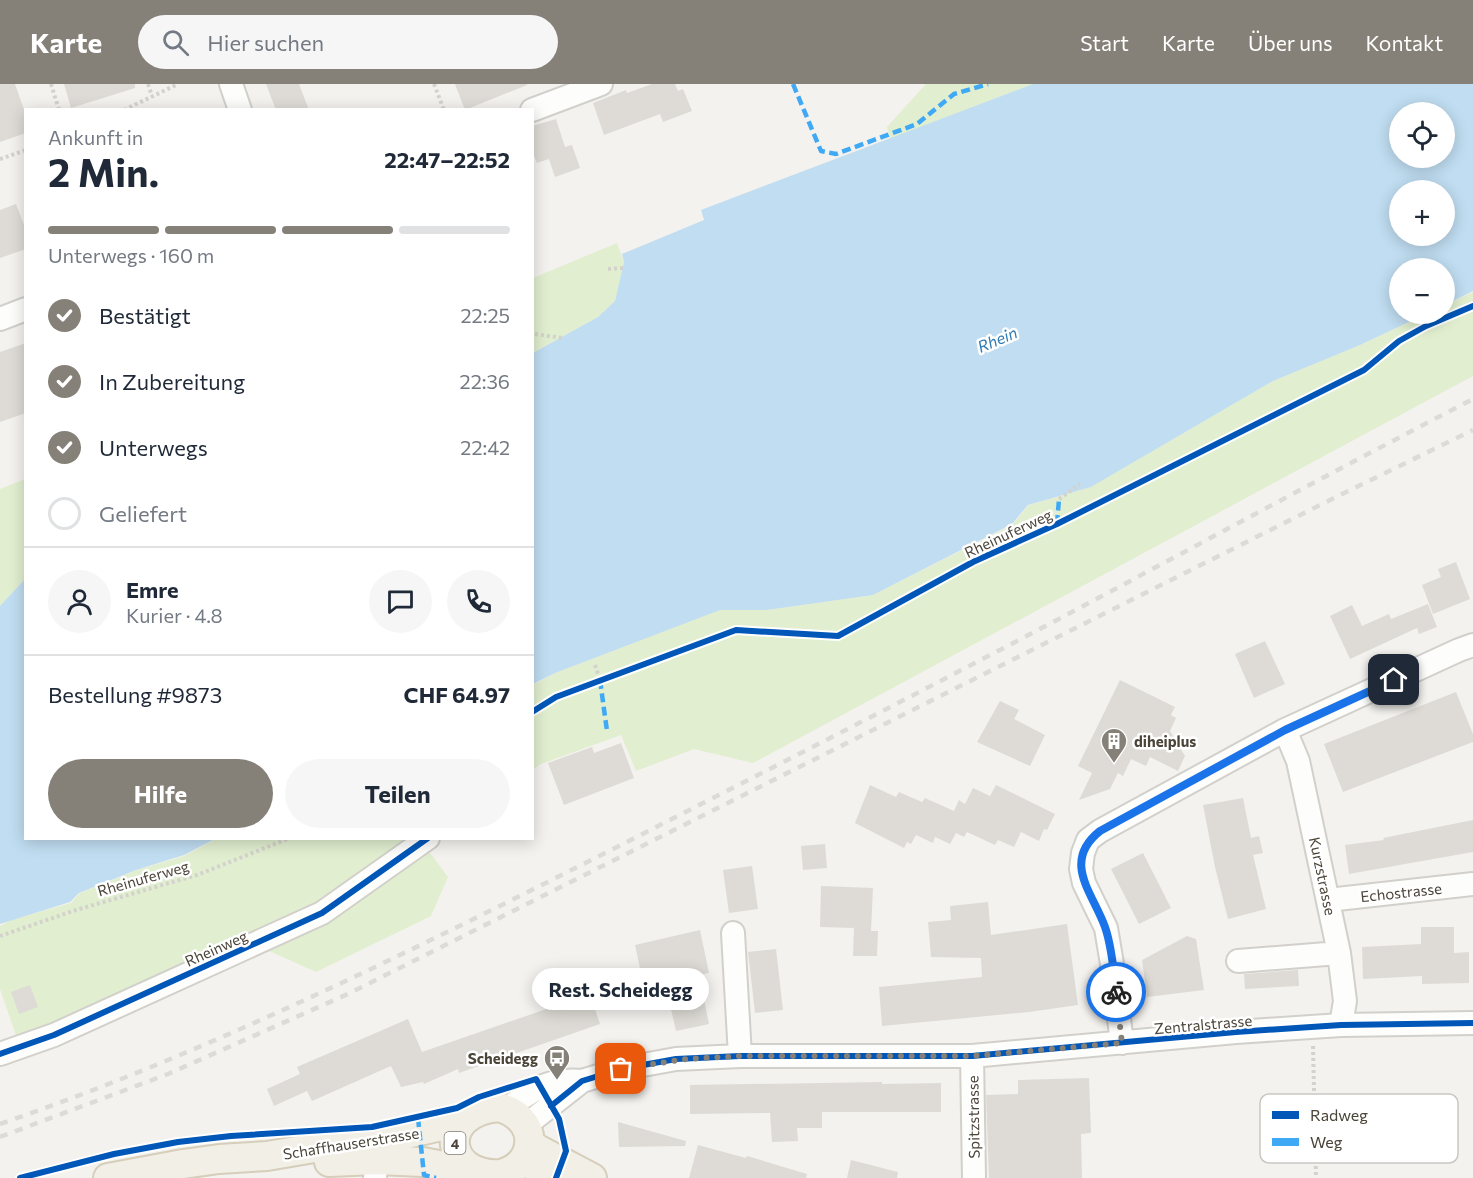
<!DOCTYPE html>
<html lang="de">
<meta charset="utf-8">
<style>
:root{--surface:#fff;--page:#f6f6f7;--text:#1f2937;--muted:#747a83;--line:#e0e1e3;--accent:#868178}
body{margin:0;font-family:Commissioner,sans-serif;background:var(--page);color:var(--text);height:100vh;display:flex;flex-direction:column;font-size:22px;white-space:nowrap}
*{box-sizing:border-box;margin:0}
p{font-size:20px;color:var(--muted)}
.icon{flex:none;width:33px;height:33px;fill:none;stroke:currentColor;stroke-width:2;stroke-linecap:round;stroke-linejoin:round}
.map{position:relative;flex:1;overflow:hidden}
.sheet{position:absolute;left:24px;top:24px;width:510px;height:732px;display:flex;flex-direction:column;background:var(--surface);border-radius:0px;box-shadow:0 3px 15px #0003}
.sheet>*{flex:none}
.tools{position:absolute;left:1389px;top:18px;display:grid;gap:12px}
.tools a{display:grid;place-items:center;width:66px;height:66px;border-radius:50%;background:var(--surface);box-shadow:0 3px 15px #0003;font-size:30px}
.pin{position:absolute;display:grid;place-items:center;width:51px;height:51px;color:#fff;margin:-26px;border-radius:12px;box-shadow:0 3px 9px #0006}
.courier{position:absolute;display:grid;place-items:center;width:60px;height:60px;margin:-30px;border:4px solid #1a73e8;border-radius:50%;background:#fff;color:#222;box-shadow:0 2px 8px #0007}
.bubble{position:absolute;height:42px;border-radius:21px;background:var(--surface);box-shadow:0 3px 15px #0003;font-size:20px;font-weight:700;line-height:42px;text-align:center}
.headline em{font-style:normal;font-weight:700}
.headline div{display:flex;flex-direction:column-reverse}
.headline{display:flex;align-items:center;justify-content:space-between;height:102px;padding:0 24px}
h1{font-size:39px;font-weight:700;line-height:45px}
.bar{display:grid;grid-template-columns:repeat(4,1fr);gap:9px 6px;align-content:center;height:72px;padding:0 24px}
.bar i{height:8px;border-radius:4px;background:var(--line)}
.bar .current{background:var(--accent)}
.bar p{grid-column:span 4}
.line{display:flex;align-items:center;gap:15px;padding:0 24px;border-top:2px solid var(--line)}
.line div{flex:1}
.round{display:grid;place-items:center;flex:none;width:63px;height:63px;border-radius:32px;background:var(--page)}
ol{padding:0 24px;list-style:none}
li{display:flex;align-items:center;gap:18px;height:66px}
li p{margin-inline-start:auto}
li .icon{padding:6px;border-radius:50%;background:var(--accent);color:#fff;stroke-width:4}
li:last-child{color:var(--muted)}
li i{width:33px;height:33px;border:3px solid var(--line);border-radius:50%}
.action{display:flex;gap:12px;margin-top:auto;padding:12px 24px}
.action a{flex:1;height:69px;border-radius:36px;background:var(--accent);color:#fff;font-size:24px;font-weight:700;line-height:69px;text-align:center}
.action a+a{background:var(--page);color:var(--text)}
header{display:flex;align-items:center;gap:36px;box-sizing:border-box;height:84px;padding:0 30px;background:var(--accent);color:#fff}
header strong{font-size:28px}
nav{display:flex;gap:33px;margin-inline-start:auto;font-size:21px}
.search{width:420px;height:54px;background:var(--page);display:flex;align-items:center;gap:15px;box-sizing:border-box;padding:0 21px;border-radius:33px;color:var(--muted);font-size:22px}
.map>svg:first-child{display:block}
.green{fill:#e1eecf}
.water{fill:#c0ddf1;fill-rule:evenodd}
.building{fill:#dedbd6}
.lines{fill:none;stroke-linecap:round;stroke-linejoin:round}
.minor-casing{stroke:#d2d0cb;stroke-width:26}
.major-casing{stroke:#d6cebb;stroke-width:32}
.path{stroke:#d3d2cc;stroke-width:4;stroke-dasharray:3 3;stroke-linecap:butt}
.minor{stroke:#fdfdfc;stroke-width:22}
.major{stroke:#f2efe6;stroke-width:28}
.rail{stroke:#dbdbda;stroke-width:4.5;stroke-dasharray:8 8;stroke-linecap:butt}
.quiet{stroke:#3fa9f5;stroke-width:4.5;stroke-dasharray:9 4.5;stroke-linecap:butt}
.cycleway-casing{stroke:#fff;stroke-width:10}
.cycleway{stroke:#0057b8;stroke-width:6}
.done{stroke:#868178;stroke-width:6;stroke-dasharray:0 10.8}
.route{stroke:#1a73e8;stroke-width:8}
.labels{text-anchor:middle;dominant-baseline:central;stroke-width:5;stroke-linejoin:round;paint-order:stroke}
.shield{fill:#fff;stroke:#817c74;stroke-width:1.5}
.shield-label{font-size:14px;font-weight:bold;fill:#4b4439}
.street-label{font-size:15px;fill:#4b4439;stroke:#fff}
.poi-label{font-size:15px;font-weight:bold;fill:#4b4439;stroke:#fff;text-anchor:start}
.water-label{font-size:16px;font-style:italic;fill:#2e7ab2;stroke:#fff}
.key{fill:#fff;stroke:#c9c7c4;stroke-width:1.5}
.key-label{font-size:16px;fill:#4b4439}
</style>
<header>
<strong>Karte</strong>
<div class="search"><svg class="icon" aria-label="search" viewBox="0 0 24 24"><circle cx="10" cy="10" r="6"/><path d="M15 15l6 6"/></svg>Hier suchen</div>
<nav><a>Start</a><a>Karte</a><a>Über uns</a><a>Kontakt</a></nav>
</header>
<div class="map">
<svg width="1473" height="1094" viewBox="0 0 1473 1094">
<rect width="100%" height="100%" fill="#f4f2ee"/>
<path class="green" d="M 926,0 L 1033,0 L 890,55 L 887,43 Z
M 617,159 L 624,178 L 615,217 L 598,233 L 533,269 L 533,194 Z
M 1473,208 L 1473,292 L 753,679 L 694,665 L 636,687 L 621,651 L 541,680 L 533,685 L 533,601 L 555,589 L 719,526 L 767,526 L 873,511 L 1012,441 L 1029,421 L 1091,403 L 1273,297 L 1360,261 L 1427,230 L 1444,230 L 1445,221 Z
M 25,395 L 25,495 L 0,522 L 0,405 Z
M 216,755 L 436,755 L 327,833 L 21,966 L 0,905 L 0,842 L 11,836 L 71,819 L 80,809 L 137,786 L 184,772 Z
M 428,766 L 448,793 L 431,832 L 316,888 L 267,866 Z"/>
<path class="water" d="M 1033,0 L 1473,0 L 1473,207 L 1445,221 L 1444,184 L 1400,184 L 1400,230 L 1426,230 L 1360,261 L 1273,297 L 1091,403 L 1028,421 L 1012,440 L 873,511 L 767,526 L 720,526 L 555,589 L 533,600 L 533,269 L 598,233 L 615,217 L 624,178 L 622,170 L 704,136 L 701,126 ZM 1400,28 L 1444,28 L 1444,74 L 1400,74 ZM 1400,106 L 1444,106 L 1444,152 L 1400,152 Z
M 25,495 L 26,754 L 215,755 L 184,771 L 136,786 L 79,809 L 70,818 L 0,840 L 0,522 Z"/>
<path class="building" d="M 0,0 L 15,0 L 26,31 L 26,49 L 0,58 Z
M 64,0 L 135,0 L 135,4 L 71,24 Z
M 266,0 L 299,0 L 309,26 L 276,26 Z
M 455,0 L 527,0 L 527,1 L 465,26 Z
M 652,0 L 675,0 L 678,7 L 683,5 L 692,27 L 663,38 L 660,30 L 604,51 L 593,19 L 626,6 L 627,9 Z
M 556,35 L 565,63 L 572,61 L 580,84 L 555,93 L 549,75 L 537,79 L 532,67 L 532,42 Z
M 16,120 L 26,146 L 26,165 L 0,174 L 0,126 Z
M 26,259 L 26,329 L 0,338 L 0,268 Z
M 1456,478 L 1470,515 L 1433,530 L 1422,501 L 1441,493 L 1438,485 Z
M 1428,520 L 1437,543 L 1419,550 L 1417,544 L 1350,575 L 1330,532 L 1352,521 L 1362,542 L 1389,530 L 1391,535 Z
M 1265,557 L 1285,600 L 1254,614 L 1235,570 Z
M 1120,596 L 1175,623 L 1171,631 L 1176,634 L 1170,647 L 1185,672 L 1178,687 L 1150,673 L 1146,682 L 1131,675 L 1123,692 L 1118,689 L 1110,705 L 1079,716 L 1092,689 L 1078,682 Z
M 1456,608 L 1473,650 L 1473,658 L 1343,708 L 1324,660 Z
M 1000,617 L 1019,626 L 1014,635 L 1045,651 L 1030,682 L 977,658 Z
M 621,659 L 634,694 L 564,721 L 548,679 L 592,663 L 594,669 Z
M 870,701 L 896,713 L 899,708 L 922,718 L 925,714 L 954,727 L 959,716 L 965,720 L 973,704 L 990,712 L 996,701 L 1055,730 L 1047,746 L 1044,745 L 1039,757 L 1021,748 L 1014,763 L 998,756 L 995,761 L 967,748 L 964,753 L 956,749 L 950,760 L 935,753 L 933,759 L 916,751 L 911,760 L 907,758 L 904,764 L 855,739 Z
M 1243,714 L 1251,754 L 1259,752 L 1263,769 L 1253,771 L 1266,825 L 1228,835 L 1215,783 L 1203,721 Z
M 1473,736 L 1473,768 L 1349,790 L 1345,761 L 1384,756 L 1383,754 Z
M 825,760 L 827,784 L 803,786 L 801,762 Z
M 1143,769 L 1171,824 L 1139,840 L 1111,785 Z
M 752,782 L 758,825 L 729,829 L 723,786 Z
M 821,802 L 873,804 L 871,847 L 878,847 L 877,872 L 853,872 L 854,844 L 820,843 Z
M 988,818 L 991,851 L 1067,840 L 1078,921 L 1029,928 L 882,942 L 879,903 L 982,893 L 981,874 L 931,873 L 928,838 L 951,836 L 950,822 Z
M 1421,843 L 1454,843 L 1454,869 L 1469,868 L 1469,899 L 1422,900 L 1422,892 L 1363,895 L 1362,863 L 1421,860 Z
M 700,846 L 709,889 L 699,891 L 709,940 L 676,947 L 665,899 L 644,903 L 635,861 Z
M 1187,852 L 1196,855 L 1204,906 L 1147,913 L 1142,876 Z
M 776,865 L 783,926 L 755,929 L 748,868 Z
M 1298,886 L 1299,902 L 1245,905 L 1244,890 Z
M 30,901 L 38,923 L 19,930 L 11,908 Z
M 590,910 L 600,940 L 459,989 L 458,985 L 424,1000 L 423,998 L 401,1003 L 391,982 L 312,1017 L 307,1007 L 274,1022 L 267,1005 L 300,990 L 297,983 L 408,935 L 422,968 Z
M 1089,994 L 1091,1049 L 1081,1050 L 1082,1094 L 989,1094 L 986,1011 L 1018,1010 L 1018,996 Z
M 882,998 L 882,1000 L 941,999 L 941,1028 L 822,1028 L 822,1044 L 797,1044 L 798,1057 L 772,1058 L 770,1029 L 690,1030 L 690,1001 Z
M 618,1038 L 686,1057 L 685,1062 L 619,1063 Z
M 698,1061 L 746,1074 L 747,1072 L 807,1090 L 806,1094 L 689,1094 Z
M 851,1076 L 898,1088 L 897,1094 L 847,1094 Z"/>
<g class="lines">
<g class="minor-casing">
<path id="minor" d="M 231,0 L 240,26
M 532,26 L 601,0
M 0,235 L 26,225
M 1285,646 L 1298,677 L 1339,869 L 1345,917 L 1341,941
M 1328,816 L 1473,800
M 733,849 L 740,972
M 1238,877 L 1339,869
M 1122,959 L 1113,886 L 1106,844 L 1084,799 L 1081,785 L 1083,769 L 1088,756 L 1100,747 L 1285,646 L 1459,566 L 1473,561
M 0,970 L 54,951 L 322,829 L 428,754
M 972,972 L 974,1094
M 506,1025 C 533,1006 548,994 582,997
M 526,1041 L 582,997 L 621,985 L 676,975 L 740,972 L 972,972 L 1236,948 L 1341,941 L 1473,939
M 375,1094 L 377,1076 L 384,1060"/>
</g>
<g class="major-casing">
<path id="major" d="M 498,1023 C 520,1028 537,1048 526,1071 C 521,1081 512,1087 501,1090 C 444,1094 436,1029 498,1023 Z
M 529,1059 L 539,1066 L 592,1094
M 329,1078 L 377,1076 L 423,1078 L 463,1086
M 108,1094 L 183,1080 L 219,1075 L 267,1072 L 326,1062 L 388,1054 L 446,1041 L 469,1033
M 540,1094 L 585,1092"/>
</g>
<path class="path" d="M 51,0 L 59,26
M 148,0 L 152,12
M 434,0 L 444,26
M 124,26 L 178,0
M 0,75 L 26,66
M 608,185 L 623,184
M 535,250 L 562,254
M 1059,415 L 1080,400
M 595,581 L 600,596
M 0,852 L 76,826 L 197,791 L 290,754
M 1313,962 L 1316,1094"/>
<use href="#minor" class="minor"/>
<use href="#major" class="major"/>
<path class="rail" d="M 0,1040 C 215,966 415,865 617,763 C 764,688 911,613 1057,536 C 1196,462 1334,387 1473,315
M 0,1053 L 168,990 L 348,910 L 1334,414 L 1473,346"/>
<path class="quiet" d="M 793,0 L 821,67 L 836,70 L 917,40 L 954,10 L 988,0
M 1057,440 L 1059,415
M 600,596 L 607,647
M 418,1034 L 424,1091 L 436,1094"/>
<g class="cycleway-casing">
<path id="cycleway" d="M 532,628 L 556,613 L 736,546 L 838,552 L 973,478 L 1057,440 L 1364,286 L 1399,257 L 1426,242 L 1473,222
M 0,970 L 54,951 L 322,829 L 428,754
M 551,1022 L 582,997 L 621,985 L 676,975 L 740,972 L 972,972 L 1236,948 L 1341,941 L 1473,939
M 20,1094 L 114,1070 L 178,1058 L 231,1052 L 372,1043 L 457,1024 L 479,1013 L 536,995 L 559,1035 L 566,1067 L 556,1094"/>
</g>
<use href="#cycleway" class="cycleway"/>
</g>
<g class="lines">
<path class="done" d="M 621,985 L 686,975 L 740,972 L 972,972 L 1122,959 L 1116,908"/>
<path class="route" d="M 1116,908 C 1114,888 1112,863 1105,843 C 1093,809 1061,778 1100,747 L 1285,646 L 1394,596"/>
</g>
<defs>
<g id="building-pin" transform="scale(1.35)"><path d="M0 17L-7.5 6A9.5 9.5 0 1 1 7.5 6Z" fill="#868178" stroke="#fff"/><path d="M-4-6H4V6H1V3H-1V6H-4ZM-2.5-4.3h1.7v1.8h-1.7ZM.8-4.3h1.7v1.8H.8ZM-2.5-1h1.7V.8h-1.7ZM.8-1h1.7V.8H.8Z" fill="#fff"/></g>
<g id="bus-pin" transform="scale(1.35)"><path d="M0 17L-7.5 6A9.5 9.5 0 1 1 7.5 6Z" fill="#868178" stroke="#fff"/><path d="M-5-6H5V4H4V6H2V4H-2V6H-4V4H-5ZM-3.5-4V0h7V-4ZM-3.5 1.2v1.5H-2V1.2ZM2 1.2v1.5H3.5V1.2Z" fill="#fff"/></g>
</defs>
<g fill-rule="evenodd">
<use href="#building-pin" x="1114" y="657"/>
<use href="#bus-pin" x="557" y="974"/>
</g>
<g class="labels">
<rect class="shield" x="444.5" y="1048" width="21" height="22" rx="4.5"/>
<g class="shield-label">
<text x="455" y="1059">4</text>
</g>
<g class="street-label">
<text transform="translate(1008 449) rotate(-25)">Rheinuferweg</text>
<text transform="translate(1323 792) rotate(78)">Kurzstrasse</text>
<text transform="translate(143 794) rotate(-16)">Rheinuferweg</text>
<text transform="translate(1401 808) rotate(-6)">Echostrasse</text>
<text transform="translate(216 864) rotate(-24)">Rheinweg</text>
<text transform="translate(1203 940) rotate(-5)">Zentralstrasse</text>
<text transform="translate(973 1033) rotate(-91)">Spitzstrasse</text>
<text transform="translate(351 1059) rotate(-9)">Schaffhauserstrasse</text>
</g>
<g class="poi-label">
<text x="1134" y="657">diheiplus</text>
<text x="538" y="974" text-anchor="end">Scheidegg</text>
</g>
<g class="water-label">
<text transform="translate(997 255) rotate(-23)">Rhein</text>
</g>
</g>
<rect x="1260" y="1010" width="198" height="69" rx="9" class="key"/>
<rect x="1272" y="1027" width="27" height="8" fill="#0057b8"/>
<rect x="1272" y="1054" width="27" height="8" fill="#3fa9f5"/>
<g class="key-label">
<text x="1310" y="1037">Radweg</text>
<text x="1310" y="1064">Weg</text>
</g>
</svg>
<div class="tools">
<a><svg class="icon" aria-label="locate" viewBox="0 0 24 24"><circle cx="12" cy="12" r="6"/><path d="M12 2v4M12 18v4M2 12h4M18 12h4"/></svg></a>
<a>+</a>
<a>−</a>
</div>
<div class="pin" style="left:621px;top:985px;background:#ea580c"><svg class="icon" aria-label="bag" viewBox="0 0 24 24"><path d="M5 8h14l-1 12H6zM9 8a3 3 0 0 1 6 0"/></svg></div>
<div class="pin" style="left:1394px;top:596px;background:#1f2937"><svg class="icon" aria-label="home" viewBox="0 0 24 24"><path d="M3 11l9-7 9 7M6 9v11h12V9"/></svg></div>
<div class="courier" style="left:1116px;top:908px"><svg class="icon" aria-label="bike" viewBox="0 0 24 24"><circle cx="6" cy="16" r="4"/><circle cx="18" cy="16" r="4"/><path d="M6 16l4-8h5l3 8M10 8l3 8H6M13 5h3"/></svg></div>
<div class="bubble" style="left:532px;top:884px;width:177px">Rest. Scheidegg</div>
<section class="sheet">
<div class="headline"><div><h1>2 Min.</h1><p>Ankunft in</p></div><em>22:47–22:52</em></div>
<div class="bar"><i class="current"></i><i class="current"></i><i class="current"></i><i></i><p>Unterwegs · 160 m</p></div>
<ol>
<li><svg class="icon" aria-label="check" viewBox="0 0 24 24"><path d="M5 12l5 5 9-10"/></svg>Bestätigt<p>22:25</p></li>
<li><svg class="icon" aria-label="check" viewBox="0 0 24 24"><path d="M5 12l5 5 9-10"/></svg>In Zubereitung<p>22:36</p></li>
<li><svg class="icon" aria-label="check" viewBox="0 0 24 24"><path d="M5 12l5 5 9-10"/></svg>Unterwegs<p>22:42</p></li>
<li><i></i>Geliefert</li>
</ol>
<div class="line" style="height:108px"><a class="round"><svg class="icon" aria-label="person" viewBox="0 0 24 24"><circle cx="12" cy="8" r="4"/><path d="M4 21q1-7 8-7t8 7"/></svg></a><div><b>Emre</b><p>Kurier · 4.8</p></div><a class="round"><svg class="icon" aria-label="chat" viewBox="0 0 24 24"><path d="M4 5h16v11H9l-5 4z"/></svg></a><a class="round"><svg class="icon" aria-label="phone" viewBox="0 0 24 24"><path d="M5 4h4l2 5-3 2q2 4 5 5l2-3 5 2v4C11 20 4 13 5 4z"/></svg></a></div>
<div class="line" style="height:78px"><div>Bestellung #9873</div><b>CHF 64.97</b></div>
<div class="action"><a>Hilfe</a><a>Teilen</a></div>
</section>
</div>
